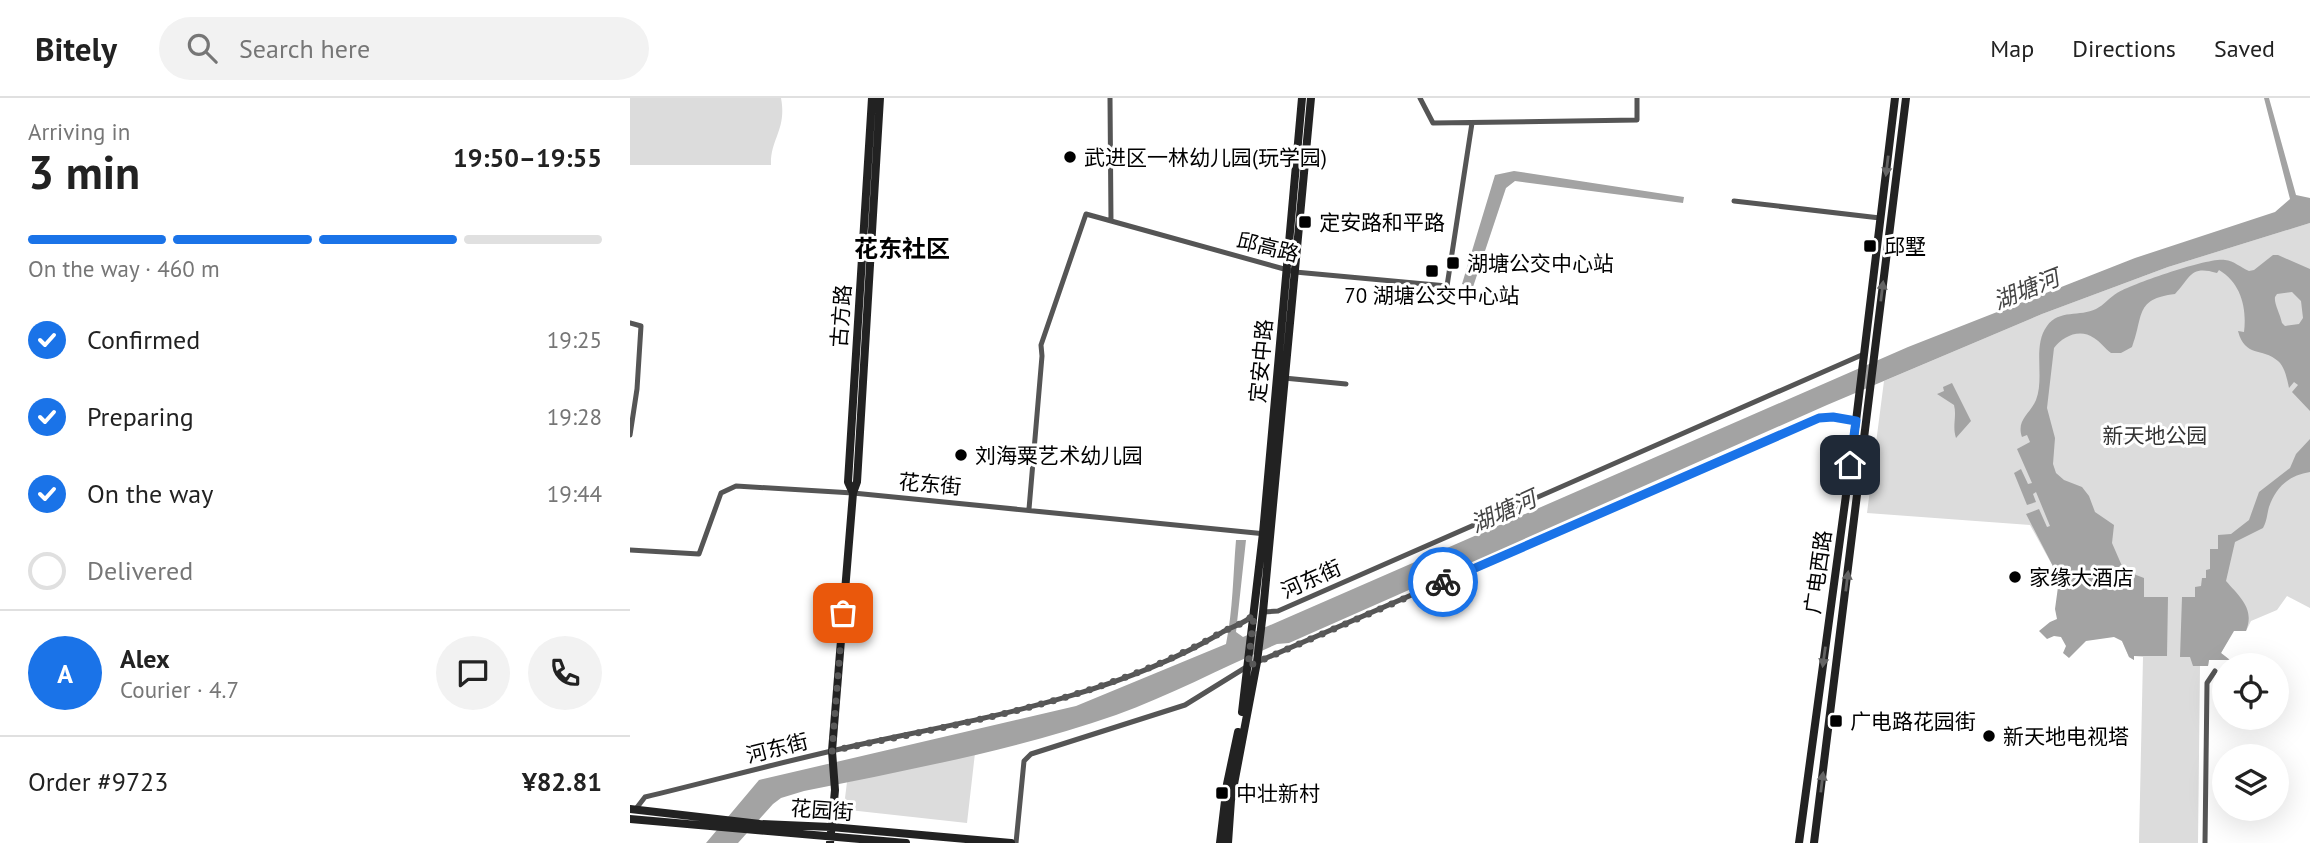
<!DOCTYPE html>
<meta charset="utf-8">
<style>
:root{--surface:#fff;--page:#f2f2f2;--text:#222;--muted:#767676;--line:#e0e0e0;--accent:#1a73e8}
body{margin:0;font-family:"PT Sans","Noto Sans SC",sans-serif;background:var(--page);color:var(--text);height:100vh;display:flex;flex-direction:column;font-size:26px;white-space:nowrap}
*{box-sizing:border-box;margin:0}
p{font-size:23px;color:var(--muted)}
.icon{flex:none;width:38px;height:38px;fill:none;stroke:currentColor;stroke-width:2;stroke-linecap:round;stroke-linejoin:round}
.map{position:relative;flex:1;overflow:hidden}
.drawer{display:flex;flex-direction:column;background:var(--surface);width:630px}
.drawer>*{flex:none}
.tools{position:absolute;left:1582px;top:555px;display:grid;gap:14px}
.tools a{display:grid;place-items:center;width:77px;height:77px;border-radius:50%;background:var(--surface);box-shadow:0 7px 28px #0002;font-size:35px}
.pin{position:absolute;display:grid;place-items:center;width:60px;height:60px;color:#fff;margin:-30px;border-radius:14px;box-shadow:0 4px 10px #0006}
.courier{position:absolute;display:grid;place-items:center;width:70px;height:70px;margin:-35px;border:5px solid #1a73e8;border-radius:50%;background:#fff;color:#222;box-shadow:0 2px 9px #0007}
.summary em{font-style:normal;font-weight:600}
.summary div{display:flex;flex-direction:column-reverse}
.summary{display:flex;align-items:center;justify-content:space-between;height:119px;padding:0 28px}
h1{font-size:46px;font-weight:600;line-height:52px}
.bar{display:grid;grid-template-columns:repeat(4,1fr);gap:10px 7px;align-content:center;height:84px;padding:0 28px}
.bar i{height:9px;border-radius:5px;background:var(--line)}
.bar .active{background:var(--accent)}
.bar p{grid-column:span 4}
.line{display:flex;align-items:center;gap:18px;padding:0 28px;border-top:2px solid var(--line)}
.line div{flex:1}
.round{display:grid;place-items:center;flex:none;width:74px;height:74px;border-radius:37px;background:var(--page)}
ol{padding:0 28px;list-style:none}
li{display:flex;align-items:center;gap:21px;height:77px}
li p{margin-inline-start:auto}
li .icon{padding:7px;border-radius:50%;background:var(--accent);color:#fff;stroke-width:4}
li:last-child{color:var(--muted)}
li i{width:38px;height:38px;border:4px solid var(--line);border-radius:50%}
header{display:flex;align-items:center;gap:42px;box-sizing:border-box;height:98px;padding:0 35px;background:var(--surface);border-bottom:2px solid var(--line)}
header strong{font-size:33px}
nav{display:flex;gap:38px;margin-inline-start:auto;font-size:24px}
.search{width:490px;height:63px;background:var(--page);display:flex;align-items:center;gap:18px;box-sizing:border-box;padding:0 24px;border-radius:38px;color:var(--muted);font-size:26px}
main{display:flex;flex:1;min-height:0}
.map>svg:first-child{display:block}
.green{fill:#dcdcdc}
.water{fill:#a3a3a3;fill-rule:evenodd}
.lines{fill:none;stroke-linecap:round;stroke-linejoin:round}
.street{stroke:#555;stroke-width:5}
.secondary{stroke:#222;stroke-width:8}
.oneway{fill:#646464}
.done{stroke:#595959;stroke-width:7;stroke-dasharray:0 12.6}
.route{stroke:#1a73e8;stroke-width:9}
.poi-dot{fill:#000;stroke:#fff;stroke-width:2.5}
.labels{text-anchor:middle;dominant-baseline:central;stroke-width:6;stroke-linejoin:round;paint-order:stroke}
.poi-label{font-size:21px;fill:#000;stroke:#fff;text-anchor:start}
.street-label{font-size:21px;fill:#000;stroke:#fff}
.park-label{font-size:21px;fill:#333;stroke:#fff}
.water-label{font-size:23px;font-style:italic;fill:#444;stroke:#fff}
.quarter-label{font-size:24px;font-weight:bold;fill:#000;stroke:#fff}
</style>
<header>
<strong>Bitely</strong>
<div class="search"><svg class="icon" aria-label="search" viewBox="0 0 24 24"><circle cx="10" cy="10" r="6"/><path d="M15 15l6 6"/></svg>Search here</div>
<nav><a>Map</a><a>Directions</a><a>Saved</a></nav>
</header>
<main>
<section class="drawer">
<div class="summary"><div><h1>3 min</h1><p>Arriving in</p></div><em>19:50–19:55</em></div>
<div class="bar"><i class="active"></i><i class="active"></i><i class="active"></i><i></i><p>On the way · 460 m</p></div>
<ol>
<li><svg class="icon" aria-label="check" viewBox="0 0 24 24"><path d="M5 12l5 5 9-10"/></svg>Confirmed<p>19:25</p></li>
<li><svg class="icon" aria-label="check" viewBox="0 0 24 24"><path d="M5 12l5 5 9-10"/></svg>Preparing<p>19:28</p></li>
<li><svg class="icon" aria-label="check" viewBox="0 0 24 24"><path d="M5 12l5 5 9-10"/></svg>On the way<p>19:44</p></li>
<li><i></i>Delivered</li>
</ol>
<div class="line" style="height:126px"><b class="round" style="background:var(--accent);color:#fff">A</b><div><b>Alex</b><p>Courier · 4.7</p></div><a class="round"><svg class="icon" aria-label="chat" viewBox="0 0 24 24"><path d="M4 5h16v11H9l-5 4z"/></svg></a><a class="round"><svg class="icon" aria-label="phone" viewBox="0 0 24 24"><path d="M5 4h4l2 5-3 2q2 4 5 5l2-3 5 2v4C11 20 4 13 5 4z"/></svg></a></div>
<div class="line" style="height:91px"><div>Order #9723</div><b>¥82.81</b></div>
</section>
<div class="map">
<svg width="1680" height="745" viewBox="0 0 1680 745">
<rect width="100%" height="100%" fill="#fff"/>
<path class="green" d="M 0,0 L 151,0 C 157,32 140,41 141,67 L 0,67 Z
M 1680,125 L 1680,510 L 1657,498 L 1647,512 L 1621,523 L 1616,533 L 1603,533 L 1591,555 L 1600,562 L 1579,562 L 1578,568 L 1570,568 L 1568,745 L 1509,745 L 1513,559 L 1504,558 L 1504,562 L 1499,559 L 1492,543 L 1428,489 L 1426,474 L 1400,427 L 1237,415 L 1254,283 L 1412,216 L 1538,169 Z
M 345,655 L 337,725 L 219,712 L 214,708 L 217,684 Z"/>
<path class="water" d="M 1634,0 L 1639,0 L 1666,97 L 1680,100 L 1680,125 L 1538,169 L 1412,216 L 1197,307 L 659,545 L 647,546 C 593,569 541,597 486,617 C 385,652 278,672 174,693 L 151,700 L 143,706 L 108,745 L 76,745 L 129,682 L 446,608 L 596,546 C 603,512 603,477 606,442 L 616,442 L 606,534 L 613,539 L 1278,249 L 1505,160 L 1645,114 L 1660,101 Z
M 884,73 L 1054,99 L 1053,105 L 885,83 L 876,90 L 843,189 L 832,186 L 865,77 Z
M 1643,157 L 1648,157 L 1680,171 L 1680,313 L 1662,294 L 1668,287 L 1664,284 L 1659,290 C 1657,281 1655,269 1648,263 C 1632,249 1615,260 1608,233 L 1614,234 C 1617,210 1611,185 1589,172 L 1587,175 C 1560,167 1561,179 1545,196 C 1504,201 1514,218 1502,249 L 1491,255 L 1481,255 C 1475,251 1471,244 1464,240 C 1450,230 1433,238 1424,250 L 1417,310 L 1425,340 L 1423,366 L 1426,375 L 1434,382 L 1452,389 L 1459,398 L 1465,414 L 1484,427 L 1482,445 L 1492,468 L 1489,473 L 1496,479 L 1501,475 L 1514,480 L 1514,499 L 1538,499 L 1537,558 L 1504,558 L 1504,562 L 1499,559 L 1492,543 L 1484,539 L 1456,543 L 1439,560 L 1433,555 L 1436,548 L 1431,539 L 1424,538 L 1417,541 L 1409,533 L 1420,524 L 1427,521 L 1425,511 L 1428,489 L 1426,474 L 1396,416 L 1409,411 L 1417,429 L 1420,428 L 1406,394 L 1403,396 L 1406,404 L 1397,407 L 1384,375 L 1391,371 L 1398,386 L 1402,385 L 1387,351 L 1400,344 L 1397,337 L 1392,339 C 1386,322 1400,316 1406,302 C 1415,279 1402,248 1417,228 C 1429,211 1450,219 1466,211 C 1474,207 1480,199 1487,195 C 1502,186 1579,159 1595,162 C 1604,163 1610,169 1619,173 L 1624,172 ZM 1662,194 L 1671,203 L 1673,220 L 1669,226 L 1655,228 L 1652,225 C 1650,215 1644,206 1645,199 L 1647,196 Z
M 1322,285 L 1341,323 L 1326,340 C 1322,328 1327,318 1324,307 L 1307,296 L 1314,293 L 1313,289 Z
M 1680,341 L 1680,374 C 1659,377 1646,389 1639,409 C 1637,416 1637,423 1633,430 L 1605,444 L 1596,483 C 1610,499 1625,511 1616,533 L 1604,533 L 1591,555 L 1600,562 L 1579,562 L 1578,568 L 1563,568 L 1560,559 L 1550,559 L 1552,499 L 1565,499 L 1565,489 L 1571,488 L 1572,480 L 1576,480 L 1576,472 L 1580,471 L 1580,451 L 1588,451 L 1588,437 L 1601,436 L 1619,422 L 1629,394 L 1660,370 L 1666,356 Z"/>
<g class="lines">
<path class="street" d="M 480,0 L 481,123
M 790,0 L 803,25 L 1007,22 L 1007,0
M 1104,103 L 1250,120
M 0,225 L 11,228 L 7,291 L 0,337
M 654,280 L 716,286
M 399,411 L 412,258 L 411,247 L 456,116 L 665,174 L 817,188 L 842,25
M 0,452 L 69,456 L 91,395 L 106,388 L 223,395 L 636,436
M 633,514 L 648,513 L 1234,256
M 5,712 L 15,699 C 89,681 163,661 237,645 C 358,619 484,598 591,535 C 602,528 615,526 623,517
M 386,745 L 394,663 L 401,656 L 555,607 L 618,568 L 1189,320 L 1203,319 L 1226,323
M 1575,745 L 1577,585 L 1585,573"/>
<path class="secondary" d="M 223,395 L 218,384 L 242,0
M 612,614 L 633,435 L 672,0
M 0,711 L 130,726 L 201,729 L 381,745
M 0,721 L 276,745
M 200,745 L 205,692 L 202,653 L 223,395 L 227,384 L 250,0
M 590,745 L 597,686 L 608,634
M 598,745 L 601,702 L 627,564 L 633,514 L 681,0
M 1169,745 L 1226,323 L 1265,0
M 1184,745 L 1276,0"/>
</g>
<defs><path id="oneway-solid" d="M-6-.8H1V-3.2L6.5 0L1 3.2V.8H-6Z" transform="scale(1.75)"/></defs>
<g class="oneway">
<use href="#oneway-solid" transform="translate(1257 68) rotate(97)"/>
<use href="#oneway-solid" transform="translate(1252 193) rotate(-83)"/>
<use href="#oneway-solid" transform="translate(1217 483) rotate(-83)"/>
<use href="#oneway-solid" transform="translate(1194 559) rotate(98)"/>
<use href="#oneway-solid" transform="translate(1192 684) rotate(-83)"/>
</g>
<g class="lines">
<path class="done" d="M 213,515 L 202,653 C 335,624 473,603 592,534 C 603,528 615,526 624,516 L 618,568 L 813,484"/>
<path class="route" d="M 813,484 L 1189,320 L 1203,319 L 1226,323 L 1220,367"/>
</g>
<g class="poi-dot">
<circle cx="440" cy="59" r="7"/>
<rect x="668" y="117" width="14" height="14" rx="3.5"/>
<rect x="1233" y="141" width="14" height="14" rx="3.5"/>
<rect x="816" y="158" width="14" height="14" rx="3.5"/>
<rect x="795" y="166" width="14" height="14" rx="3.5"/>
<circle cx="331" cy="357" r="7"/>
<circle cx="1385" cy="479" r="7"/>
<rect x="1199" y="616" width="14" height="14" rx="3.5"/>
<circle cx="1359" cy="638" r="7"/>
<rect x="585" y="688" width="14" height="14" rx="3.5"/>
</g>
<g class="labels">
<g class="poi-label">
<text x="454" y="59">武进区一林幼儿园(玩学园)</text>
<text x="689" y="124">定安路和平路</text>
<text x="1254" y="148">邱墅</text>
<text x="837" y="165">湖塘公交中心站</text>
<text x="802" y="197" text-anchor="middle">70 湖塘公交中心站</text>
<text x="345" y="357">刘海粟艺术幼儿园</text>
<text x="1399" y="479">家缘大酒店</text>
<text x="1220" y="623">广电路花园街</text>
<text x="1373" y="638">新天地电视塔</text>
<text x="606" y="695">中壮新村</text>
</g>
<g class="street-label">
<text transform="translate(638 149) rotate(14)">邱高路</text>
<text transform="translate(211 218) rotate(-86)">古方路</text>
<text transform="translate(631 263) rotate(-85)">定安中路</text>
<text transform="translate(300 386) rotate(5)">花东街</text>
<text transform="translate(1188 474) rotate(-82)">广电西路</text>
<text transform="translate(681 481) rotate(-24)">河东街</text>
<text transform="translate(147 650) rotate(-14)">河东街</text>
<text transform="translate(192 712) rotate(4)">花园街</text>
</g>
<g class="park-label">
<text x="1525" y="337">新天地公园</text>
</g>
<g class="water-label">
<text transform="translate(1396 191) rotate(-22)">湖塘河</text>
<text transform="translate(873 413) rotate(-24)">湖塘河</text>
</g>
<g class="quarter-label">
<text x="272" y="150">花东社区</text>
</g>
</g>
</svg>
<div class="tools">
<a><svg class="icon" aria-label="locate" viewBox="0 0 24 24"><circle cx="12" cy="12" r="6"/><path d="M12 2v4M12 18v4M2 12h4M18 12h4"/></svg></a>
<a><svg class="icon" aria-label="layers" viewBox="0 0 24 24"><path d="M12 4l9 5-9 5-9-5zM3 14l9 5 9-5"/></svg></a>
</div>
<div class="pin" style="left:213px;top:515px;background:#ea580c"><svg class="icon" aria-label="bag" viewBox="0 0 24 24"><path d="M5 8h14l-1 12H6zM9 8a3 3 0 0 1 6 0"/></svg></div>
<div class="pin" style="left:1220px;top:367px;background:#1f2937"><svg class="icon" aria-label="home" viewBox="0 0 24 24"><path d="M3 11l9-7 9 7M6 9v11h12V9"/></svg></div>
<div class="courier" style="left:813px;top:484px"><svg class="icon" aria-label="bike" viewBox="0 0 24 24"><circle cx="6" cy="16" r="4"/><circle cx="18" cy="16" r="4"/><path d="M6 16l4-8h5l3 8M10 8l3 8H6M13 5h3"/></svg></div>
</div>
</main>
